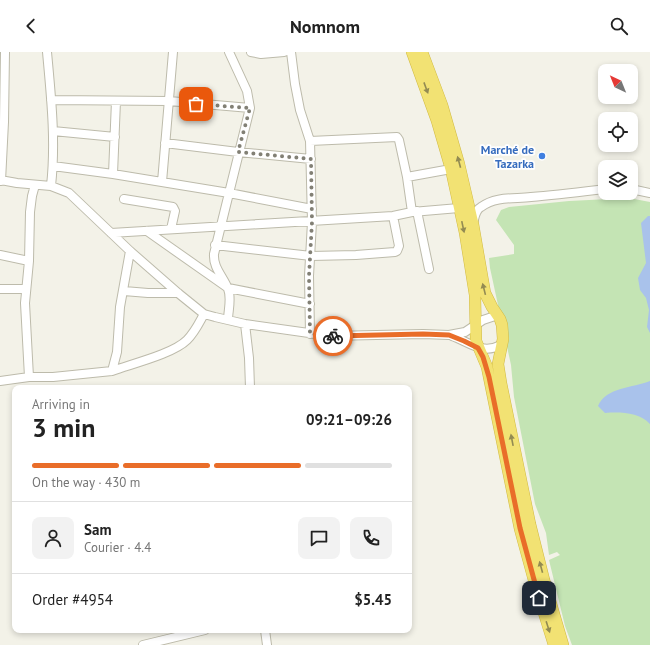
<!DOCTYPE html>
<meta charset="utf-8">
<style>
:root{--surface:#fff;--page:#f2f2f2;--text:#222;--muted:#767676;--line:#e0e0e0;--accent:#e96d29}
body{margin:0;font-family:"PT Sans",sans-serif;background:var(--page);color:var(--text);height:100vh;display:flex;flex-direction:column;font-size:15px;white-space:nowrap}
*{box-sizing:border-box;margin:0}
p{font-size:13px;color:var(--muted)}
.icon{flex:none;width:22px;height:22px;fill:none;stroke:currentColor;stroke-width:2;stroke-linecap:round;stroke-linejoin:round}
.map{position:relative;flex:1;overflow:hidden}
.side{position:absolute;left:12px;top:333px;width:400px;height:248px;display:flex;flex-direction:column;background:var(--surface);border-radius:8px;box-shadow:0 2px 6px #0003}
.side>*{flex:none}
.needle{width:26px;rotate:317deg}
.buttons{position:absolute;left:598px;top:12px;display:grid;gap:8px}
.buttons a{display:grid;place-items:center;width:40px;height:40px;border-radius:8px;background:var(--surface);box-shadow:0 2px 6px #0003;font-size:20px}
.pin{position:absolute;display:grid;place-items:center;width:34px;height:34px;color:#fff;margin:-17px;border-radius:8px;box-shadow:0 2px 6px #0006}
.courier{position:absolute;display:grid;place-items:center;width:40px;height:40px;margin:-20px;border:3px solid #e96d29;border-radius:50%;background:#fff;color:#222;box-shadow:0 1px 5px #0007}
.head em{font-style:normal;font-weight:700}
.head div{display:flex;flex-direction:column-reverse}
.head{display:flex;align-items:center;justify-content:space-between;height:68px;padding:0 20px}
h1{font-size:26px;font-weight:700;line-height:30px}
.bar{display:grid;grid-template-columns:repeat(4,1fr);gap:6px 4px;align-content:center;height:48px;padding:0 20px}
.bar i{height:5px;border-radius:3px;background:var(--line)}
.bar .current{background:var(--accent)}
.bar p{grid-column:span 4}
.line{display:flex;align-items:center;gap:10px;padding:0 20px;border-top:1px solid var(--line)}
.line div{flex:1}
.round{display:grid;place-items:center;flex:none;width:42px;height:42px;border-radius:8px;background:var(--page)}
header{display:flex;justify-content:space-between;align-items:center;height:52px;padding:0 20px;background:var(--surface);font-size:18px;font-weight:700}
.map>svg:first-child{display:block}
.green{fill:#c4e4b4}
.water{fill:#a9c2eb}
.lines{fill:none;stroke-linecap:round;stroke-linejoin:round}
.minor-casing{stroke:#bdbbab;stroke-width:10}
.highway-casing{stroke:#d1ba43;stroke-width:12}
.minor{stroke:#fff;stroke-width:8}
.highway{stroke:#f2e273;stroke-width:11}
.oneway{fill:#938b52}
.done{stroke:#828075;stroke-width:4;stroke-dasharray:0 7.2}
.route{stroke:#e96d29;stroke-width:5}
.shop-dot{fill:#3f7fe0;stroke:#fff;stroke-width:1.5}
.labels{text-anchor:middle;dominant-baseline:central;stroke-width:3.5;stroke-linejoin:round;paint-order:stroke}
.shop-label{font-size:12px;font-weight:bold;fill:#366cbe;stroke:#fff;text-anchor:end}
</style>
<header><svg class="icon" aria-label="back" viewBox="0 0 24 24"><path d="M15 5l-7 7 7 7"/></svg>Nomnom<svg class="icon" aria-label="search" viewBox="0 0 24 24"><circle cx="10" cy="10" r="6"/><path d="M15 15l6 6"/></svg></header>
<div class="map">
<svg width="650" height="593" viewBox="0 0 650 593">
<rect width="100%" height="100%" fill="#f3f2e8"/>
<path class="green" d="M 629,146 L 650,150 L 650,593 L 572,593 L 565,574 L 549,508 L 560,503 L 557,500 L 549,503 L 546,481 L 535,452 L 514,345 L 511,313 L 490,216 L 489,206 L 514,202 L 514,193 L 496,168 L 501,158 L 509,155 L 569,149 Z"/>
<path class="water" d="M 648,164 L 650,164 L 650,281 L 647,275 L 649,258 L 646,246 L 640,238 L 638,226 L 646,211 L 641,171 Z
M 650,329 L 650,372 C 639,360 620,360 605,361 L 598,354 C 606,335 633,336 650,329 Z"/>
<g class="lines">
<g class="minor-casing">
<path id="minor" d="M 47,0 C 51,44 56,89 51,134
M 251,0 L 261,2 L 284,0
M 291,0 L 295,32 L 300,58 L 310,89 L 312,170 L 309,224 L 310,282
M 51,48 L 169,49 L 250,56
M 53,79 L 115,85
M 310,89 L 397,85 L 399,88 L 407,125 L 412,160
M 165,91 L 238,100 L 311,107
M 53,114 L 113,122 L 229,141 L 312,157
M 113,122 L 116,49
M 407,125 L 451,117
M 0,128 L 17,131 L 51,134 L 69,141 L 130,199 L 178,241 L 204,262 L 215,265 L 245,272 L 330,284 L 423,282 L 449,283 L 465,280 L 483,268 L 498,263
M 1,129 L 4,70 L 5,0
M 162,130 L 173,0
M 631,137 L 650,141
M 124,147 L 173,155 L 175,159 L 171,177
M 417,159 L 429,217
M 473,171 C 475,165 475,158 481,155 C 496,144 514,147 531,145 C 556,143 580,140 605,137
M 147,179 L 228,236 L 310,252
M 111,181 L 393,164 L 412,160 L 459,156
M 215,193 L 311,204 L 356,203 L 395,200 L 397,199 L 399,194 L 393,164
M 0,203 L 29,209
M 0,237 L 26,237
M 124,239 L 148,241 L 178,241
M 228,268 C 228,259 232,246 228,237 C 223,224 213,216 214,202 L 250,56 L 247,39 L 229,0
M 245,272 L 249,306 L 250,336
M 452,284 C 469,290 482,303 501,293
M 112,319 C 131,312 173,302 187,288 C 195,280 199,271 204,262
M 29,325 L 25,251 L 29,209 L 30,160 L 32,144 L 35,133
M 0,329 L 29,325 L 53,325 L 112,319 L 117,300 L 120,255 L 130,199
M 265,578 L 267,593
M 143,593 L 205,578"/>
</g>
<g class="highway-casing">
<path id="highway" d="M 412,0 L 437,69 L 451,117 L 465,181 L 475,243 L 476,289 L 487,315 L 489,325 L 520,477 L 535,532 L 554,593
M 422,0 L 442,53 L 459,112 L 473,172 L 485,241 L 492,255 L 500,267 L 502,273 L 503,287 L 498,312 L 501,331 L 530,472 L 544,528 L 563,593"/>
</g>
<use href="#minor" class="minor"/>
<use href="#highway" class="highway"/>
</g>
<defs><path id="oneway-solid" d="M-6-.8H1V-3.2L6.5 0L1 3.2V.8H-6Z"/></defs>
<g class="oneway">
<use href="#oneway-solid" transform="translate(426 36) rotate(70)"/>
<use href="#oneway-solid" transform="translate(459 110) rotate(-105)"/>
<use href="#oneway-solid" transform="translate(463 175) rotate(78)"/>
<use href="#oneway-solid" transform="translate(484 237) rotate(-104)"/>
<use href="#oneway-solid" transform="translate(512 388) rotate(-101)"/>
<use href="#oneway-solid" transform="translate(541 515) rotate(-105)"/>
<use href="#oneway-solid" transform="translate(548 575) rotate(72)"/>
</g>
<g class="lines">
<path class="done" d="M 196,52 L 250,56 L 238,100 L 311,107 L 312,170 L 309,224 L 310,282 L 333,284"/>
<path class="route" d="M 333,284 L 423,282 L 449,283 L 464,289 L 478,296 L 483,305 L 489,325 L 520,476 L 539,546"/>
</g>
<circle class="shop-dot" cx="542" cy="104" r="4"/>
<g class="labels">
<g class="shop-label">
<text x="534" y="97">Marché de<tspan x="534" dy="14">Tazarka</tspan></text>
</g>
</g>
</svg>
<div class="buttons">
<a><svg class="needle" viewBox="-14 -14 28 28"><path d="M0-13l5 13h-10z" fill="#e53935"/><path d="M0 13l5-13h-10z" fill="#767676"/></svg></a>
<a><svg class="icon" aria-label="locate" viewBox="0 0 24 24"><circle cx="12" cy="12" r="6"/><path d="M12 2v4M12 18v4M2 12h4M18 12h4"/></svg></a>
<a><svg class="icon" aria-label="layers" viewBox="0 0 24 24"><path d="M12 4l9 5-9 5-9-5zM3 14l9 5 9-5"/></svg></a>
</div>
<div class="pin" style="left:196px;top:52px;background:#ea580c"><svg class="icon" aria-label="bag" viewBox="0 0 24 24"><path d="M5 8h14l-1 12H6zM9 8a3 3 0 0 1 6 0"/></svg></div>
<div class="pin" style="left:539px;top:546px;background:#1f2937"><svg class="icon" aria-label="home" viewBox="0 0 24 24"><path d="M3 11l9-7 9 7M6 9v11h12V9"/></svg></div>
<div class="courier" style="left:333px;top:284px"><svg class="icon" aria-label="bike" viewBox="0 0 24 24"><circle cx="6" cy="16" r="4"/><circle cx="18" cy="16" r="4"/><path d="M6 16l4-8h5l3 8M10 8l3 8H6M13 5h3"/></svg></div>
<section class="side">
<div class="head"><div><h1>3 min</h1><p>Arriving in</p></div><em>09:21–09:26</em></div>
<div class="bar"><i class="current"></i><i class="current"></i><i class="current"></i><i></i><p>On the way · 430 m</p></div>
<div class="line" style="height:72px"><a class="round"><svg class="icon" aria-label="person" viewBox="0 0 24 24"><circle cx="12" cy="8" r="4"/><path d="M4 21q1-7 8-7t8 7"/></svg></a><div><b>Sam</b><p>Courier · 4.4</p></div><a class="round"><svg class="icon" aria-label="chat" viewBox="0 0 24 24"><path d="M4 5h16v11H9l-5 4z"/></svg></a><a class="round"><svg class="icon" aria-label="phone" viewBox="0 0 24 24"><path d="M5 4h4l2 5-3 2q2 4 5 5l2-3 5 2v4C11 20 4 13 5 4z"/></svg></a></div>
<div class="line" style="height:52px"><div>Order #4954</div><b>$5.45</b></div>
</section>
</div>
